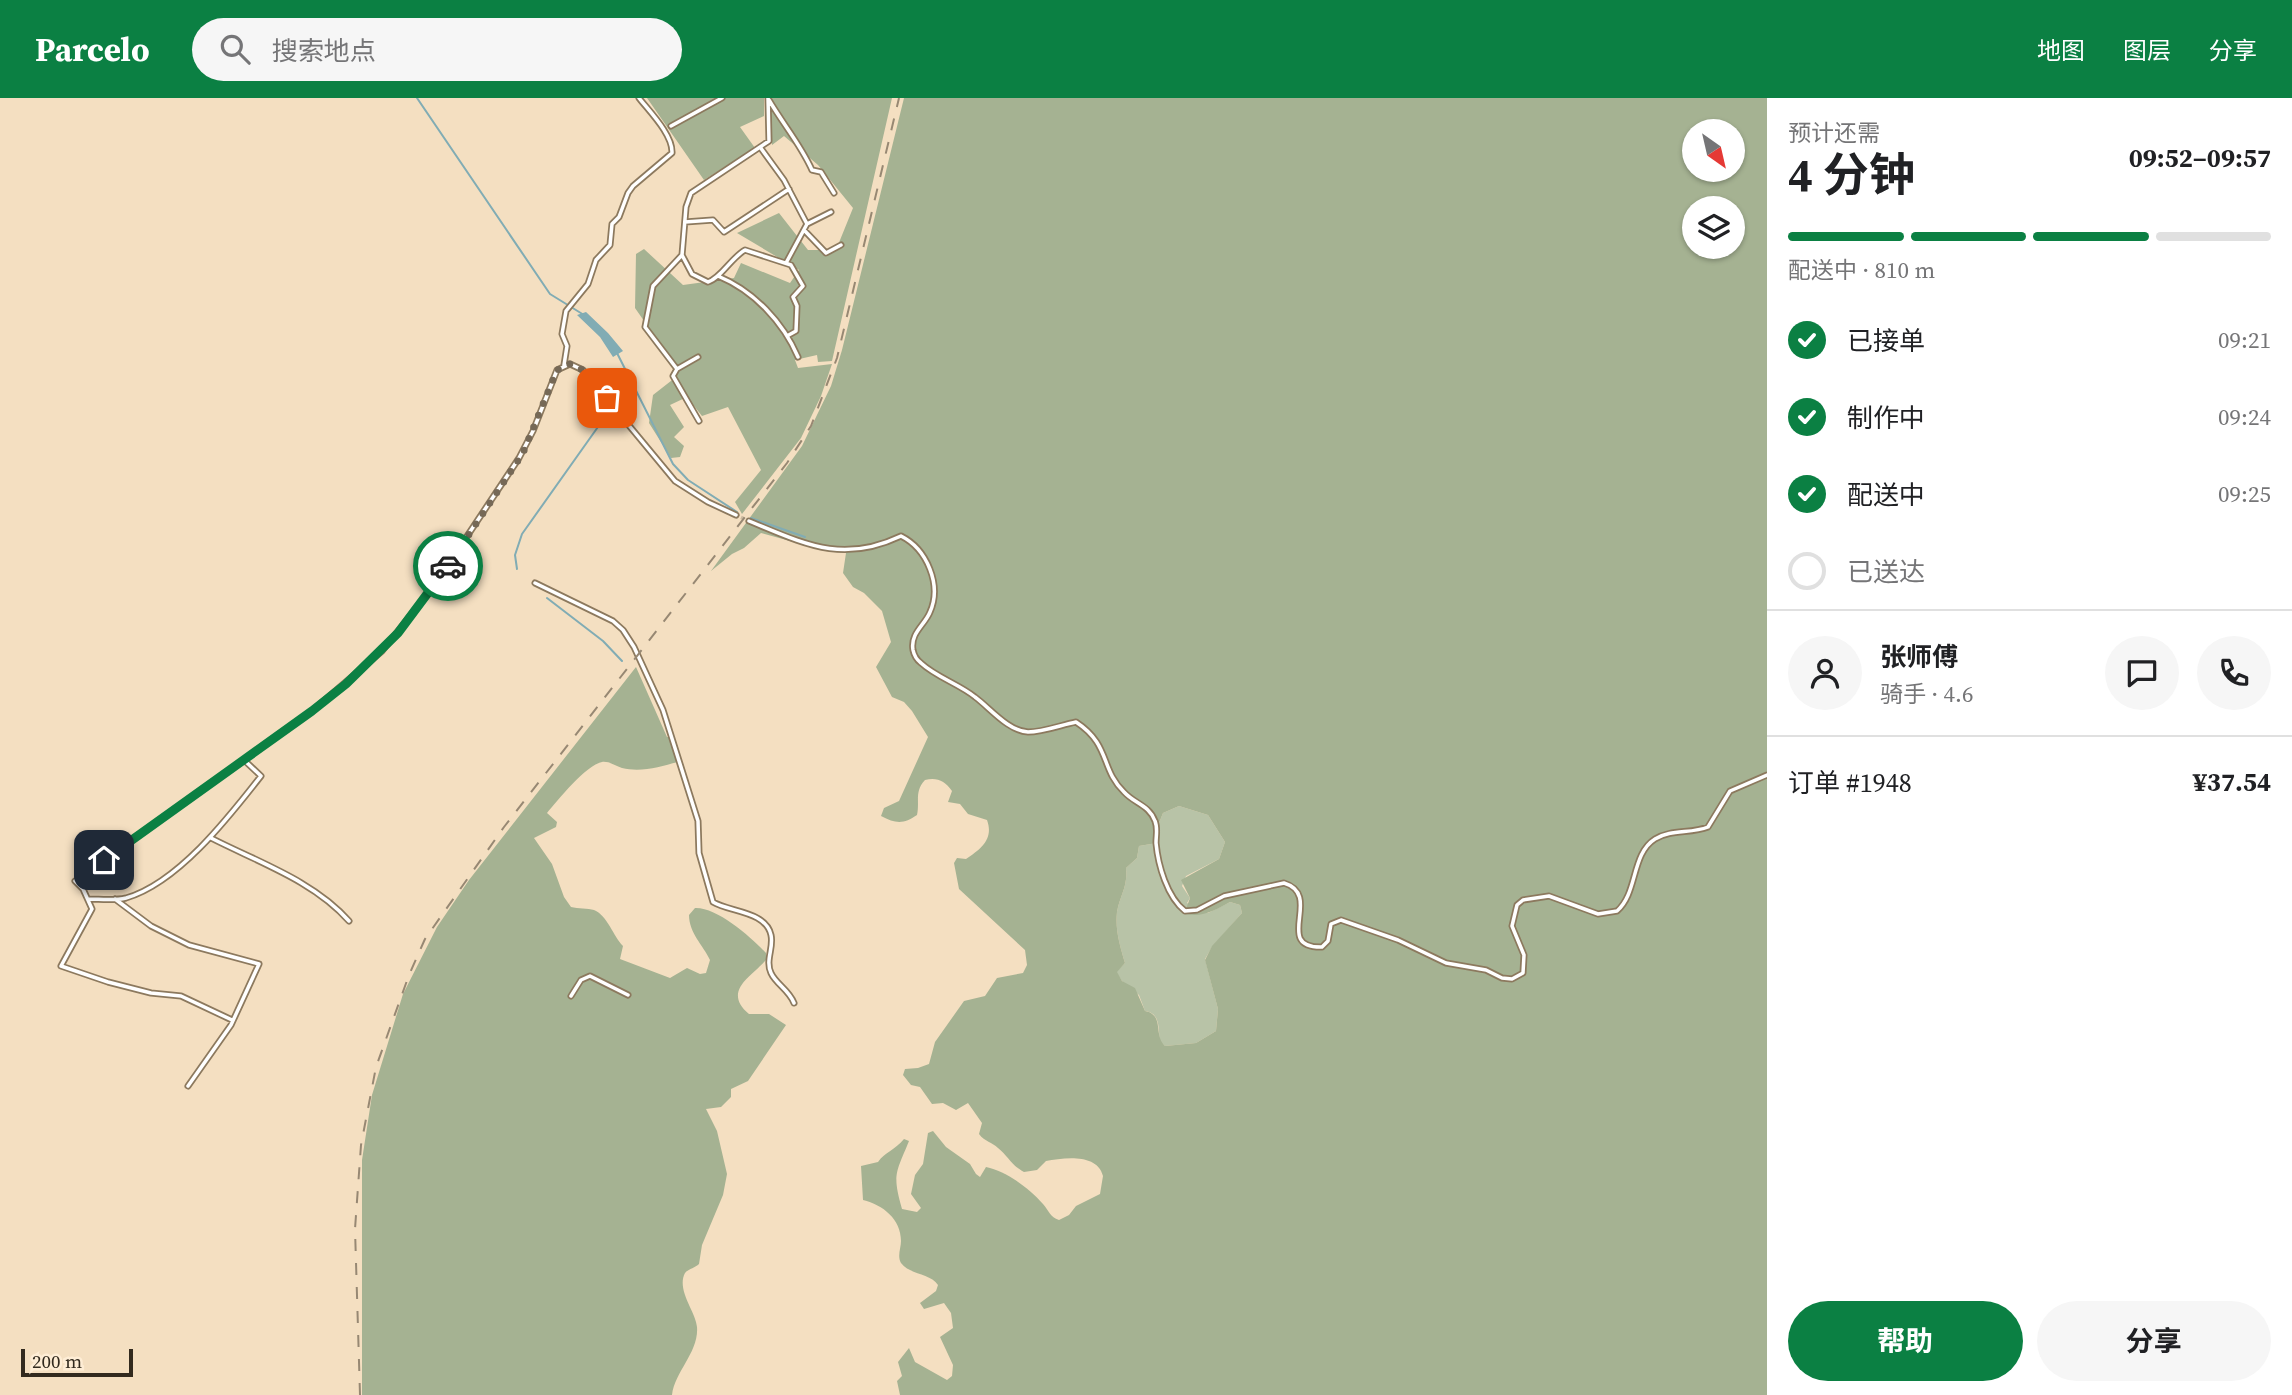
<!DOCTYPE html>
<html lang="zh">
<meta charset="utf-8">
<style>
:root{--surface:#fff;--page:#f6f6f6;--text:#202124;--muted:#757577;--line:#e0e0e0;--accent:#0b8043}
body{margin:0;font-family:"Source Serif 4","Noto Sans SC",serif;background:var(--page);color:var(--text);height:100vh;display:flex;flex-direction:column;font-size:26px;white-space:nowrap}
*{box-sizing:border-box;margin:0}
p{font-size:23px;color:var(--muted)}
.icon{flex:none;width:38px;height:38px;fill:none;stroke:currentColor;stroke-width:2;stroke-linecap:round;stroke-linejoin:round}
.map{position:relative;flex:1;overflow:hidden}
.sheet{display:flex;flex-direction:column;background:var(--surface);width:525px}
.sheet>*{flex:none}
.needle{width:46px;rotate:146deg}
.controls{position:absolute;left:1682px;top:21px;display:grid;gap:14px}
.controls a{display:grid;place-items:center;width:63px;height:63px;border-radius:50%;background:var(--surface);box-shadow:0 2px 5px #0004;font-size:35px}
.scale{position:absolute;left:21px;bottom:18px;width:112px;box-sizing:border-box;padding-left:7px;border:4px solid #322a1e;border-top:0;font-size:19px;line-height:24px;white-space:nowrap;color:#322a1e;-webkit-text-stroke:5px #feedd5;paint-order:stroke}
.pin{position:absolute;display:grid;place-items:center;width:60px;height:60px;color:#fff;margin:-30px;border-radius:14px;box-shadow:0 4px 10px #0006}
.courier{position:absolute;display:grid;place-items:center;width:70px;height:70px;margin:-35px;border:5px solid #0b8043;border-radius:50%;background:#fff;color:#222;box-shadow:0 2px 9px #0007}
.headline em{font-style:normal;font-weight:700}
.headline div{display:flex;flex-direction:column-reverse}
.headline{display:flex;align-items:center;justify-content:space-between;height:119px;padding:0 21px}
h1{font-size:46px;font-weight:700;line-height:52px}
.bar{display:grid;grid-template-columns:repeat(4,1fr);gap:10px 7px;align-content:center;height:84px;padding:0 21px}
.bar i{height:9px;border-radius:5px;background:var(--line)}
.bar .active{background:var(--accent)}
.bar p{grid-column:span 4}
.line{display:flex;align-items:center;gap:18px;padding:0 21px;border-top:2px solid var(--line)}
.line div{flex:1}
.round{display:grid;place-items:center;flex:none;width:74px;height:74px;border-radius:37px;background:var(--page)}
ol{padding:0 21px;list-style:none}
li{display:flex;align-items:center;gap:21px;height:77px}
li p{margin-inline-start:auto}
li .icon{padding:7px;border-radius:50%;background:var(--accent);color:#fff;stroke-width:4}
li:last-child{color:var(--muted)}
li i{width:38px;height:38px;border:4px solid var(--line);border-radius:50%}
.button{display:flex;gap:14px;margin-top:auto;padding:14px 21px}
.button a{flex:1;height:80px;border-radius:42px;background:var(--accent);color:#fff;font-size:28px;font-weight:700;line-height:80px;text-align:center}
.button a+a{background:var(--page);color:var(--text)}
header{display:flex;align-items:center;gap:42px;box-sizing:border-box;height:98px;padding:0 35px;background:var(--accent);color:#fff}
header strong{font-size:33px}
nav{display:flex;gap:38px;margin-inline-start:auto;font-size:24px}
.search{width:490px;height:63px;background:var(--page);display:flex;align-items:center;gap:18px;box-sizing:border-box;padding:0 24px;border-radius:38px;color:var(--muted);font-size:26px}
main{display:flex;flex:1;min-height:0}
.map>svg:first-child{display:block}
.green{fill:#b8c3a7}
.forest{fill:#a5b292;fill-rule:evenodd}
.water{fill:#81acb4}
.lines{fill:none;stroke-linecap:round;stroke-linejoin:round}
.stream{stroke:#81acb4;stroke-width:2}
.minor-tunnel{stroke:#cdbba0;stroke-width:3.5;stroke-dasharray:3.5 2;stroke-linecap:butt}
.minor-casing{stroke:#8c795e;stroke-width:7}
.minor{stroke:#fff;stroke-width:3.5}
.rail{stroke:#978873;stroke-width:2;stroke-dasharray:12 12;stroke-linecap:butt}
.done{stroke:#766957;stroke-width:7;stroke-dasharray:0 12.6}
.route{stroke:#0b8043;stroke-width:9}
</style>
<header>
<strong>Parcelo</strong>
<div class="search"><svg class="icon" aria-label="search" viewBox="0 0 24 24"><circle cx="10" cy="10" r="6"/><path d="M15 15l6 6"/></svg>搜索地点</div>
<nav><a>地图</a><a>图层</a><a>分享</a></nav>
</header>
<main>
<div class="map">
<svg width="1767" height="1297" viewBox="0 0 1767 1297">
<rect width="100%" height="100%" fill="#f4dfc1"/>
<path class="green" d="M 1179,708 L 1208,717 L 1225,744 L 1219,761 L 1186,778 L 1182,788 L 1190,800 L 1187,805 L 1208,815 L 1230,804 L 1240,807 L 1242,815 L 1212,849 L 1205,861 L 1218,911 L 1216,933 L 1196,945 L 1165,948 L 1160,944 C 1158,931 1161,915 1145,913 L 1139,897 L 1122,883 L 1116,874 L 1125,865 C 1120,848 1115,832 1117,814 C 1120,797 1128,789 1126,770 L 1137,760 L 1139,748 L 1157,745 L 1157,730 L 1163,715 Z"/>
<path class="forest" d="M 647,0 L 764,0 L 764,18 L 740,29 L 755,50 L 704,82 Z
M 770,0 L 892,0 L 832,263 L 818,264 L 817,257 L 795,262 L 798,270 L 832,266 L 821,298 L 801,340 L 742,416 L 735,404 L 761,372 L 728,309 L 702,318 L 687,299 L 670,307 L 684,329 L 674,339 L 684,348 L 680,359 L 671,360 L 649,325 L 653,297 L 676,279 L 679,273 L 635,210 L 636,156 L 644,151 L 683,187 L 734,180 L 741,165 L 790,185 L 799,172 L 737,135 L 779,115 L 808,152 L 836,152 L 853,110 L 818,67 L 784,38 L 772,47 Z
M 904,0 L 1767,0 L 1767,1297 L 900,1297 L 897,1283 L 902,1278 L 898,1264 L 909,1250 L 915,1264 L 947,1282 L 952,1278 L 953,1267 L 940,1239 L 953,1230 L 951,1215 L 944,1205 L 924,1211 L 920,1205 L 936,1193 L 938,1187 C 930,1175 910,1177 901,1165 C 897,1158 901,1150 901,1143 C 901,1121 883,1107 863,1102 L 861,1068 L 878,1064 C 885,1054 895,1052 904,1041 L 909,1043 C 896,1075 892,1076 902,1111 L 917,1114 L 921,1110 L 911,1096 L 915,1077 L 923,1066 L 928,1035 L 933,1033 L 946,1049 L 970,1066 L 976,1076 L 980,1079 L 986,1069 C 1006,1073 1029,1090 1043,1106 C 1049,1113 1050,1119 1059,1122 L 1069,1117 L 1076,1108 L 1100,1096 L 1103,1078 C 1097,1055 1064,1060 1046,1063 L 1037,1072 L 1024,1074 C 1012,1068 1008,1058 998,1050 C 992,1044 985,1044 979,1036 L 982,1025 L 968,1005 L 956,1012 L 943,1005 L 932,1006 L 920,989 L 911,987 L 903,977 L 905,971 L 918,970 L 929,966 L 935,944 L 964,903 L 985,898 L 997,880 L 1023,875 L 1027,867 L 1025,852 L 959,791 L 954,765 L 957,760 L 966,761 C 981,751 994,741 987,722 L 968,716 L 960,706 L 948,704 L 952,693 C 945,683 937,679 925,682 C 914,694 920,703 917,717 C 904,726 896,726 881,718 L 884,710 L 899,703 L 928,639 L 912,613 L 904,604 L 892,599 L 876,569 L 891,544 L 882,513 L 864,495 L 853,489 L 843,475 L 846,455 L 826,453 L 761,435 L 744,450 L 732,456 L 711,473 L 802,348 L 831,288 L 842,252 ZM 1694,33 L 1732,33 L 1732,72 L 1694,72 ZM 1694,110 L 1732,110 L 1732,149 L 1694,149 ZM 1179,708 L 1208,717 L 1225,744 L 1219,761 L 1181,782 L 1190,800 L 1186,811 L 1187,816 C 1202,820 1217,811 1230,804 L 1240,807 L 1242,815 L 1212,848 L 1205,862 L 1218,911 L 1216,933 L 1196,945 L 1165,948 C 1153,937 1165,917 1145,913 L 1135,890 L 1122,883 L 1117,874 L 1125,865 C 1120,848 1115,832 1117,814 C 1120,797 1128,789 1126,770 L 1137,760 L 1139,748 L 1157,745 L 1157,730 L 1163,715 Z
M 636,569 L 667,639 L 672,639 L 681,663 C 663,668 642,675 622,670 C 616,668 609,663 602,664 C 586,667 558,702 547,715 L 557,724 L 556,729 L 534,740 L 552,766 L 564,799 L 571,809 C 578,811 588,810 594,812 C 608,818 613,838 623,848 L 620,861 L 670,880 L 687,870 L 700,876 L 706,875 L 710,862 C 703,847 689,835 689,817 L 695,810 C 717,809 751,839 766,855 L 766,862 C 751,879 722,893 749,916 L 769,916 L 786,927 L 748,983 L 731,991 L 731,999 L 721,1009 L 706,1011 L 717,1033 L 727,1076 L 723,1097 L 702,1147 L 699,1166 C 695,1170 688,1171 685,1175 C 676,1192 696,1214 697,1229 C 699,1254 675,1273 672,1297 L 362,1297 L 362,1062 L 372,997 L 403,896 L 437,829 L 469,782 Z"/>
<path class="water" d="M 586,214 L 608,235 L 623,253 L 613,259 L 600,239 L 577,217 Z"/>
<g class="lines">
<path class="stream" d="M 417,0 L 550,196 L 584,217
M 617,255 L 673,366 L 688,382 L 737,414
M 617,301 L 631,279
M 751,420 L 805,439
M 517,471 L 515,457 L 522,436 L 605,319
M 547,500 L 603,543 L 622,563"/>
<path class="minor-tunnel" d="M 736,417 L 749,423"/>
<g class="minor-casing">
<path id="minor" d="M 769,2 C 783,26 801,47 812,72 L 821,74 L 834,95
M 671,28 L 722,0
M 760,49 L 784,82 L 807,126
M 685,124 L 713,122 L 724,134 L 789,91
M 804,132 L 826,155 L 841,147
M 682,157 L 692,176 L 708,184 C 721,180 731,160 745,152 L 791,167 L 803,188 L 793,199 L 797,208 L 796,233 L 787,238
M 786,165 L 807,126 L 831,114
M 718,178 C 754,193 783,224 798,259
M 698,259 L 677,271 L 673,278 L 699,323
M 564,267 L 567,248 L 562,236 L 566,213 L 588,186 L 596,162 L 610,147 L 612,126 L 619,119 L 628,95 L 633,88 L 672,55 C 673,37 650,14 639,0
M 677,271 L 645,229 L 653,188 L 682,157 L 686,109 L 691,95 L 769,43 L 768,0
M 749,423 C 805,446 842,466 901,438 C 927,451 942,487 930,514 C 925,527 910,535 913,552 C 914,557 917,562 921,565 C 936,579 959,586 975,599 C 990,610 1008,633 1028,634 C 1043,634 1061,627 1076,624 C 1111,647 1100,671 1124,694 C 1135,706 1149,707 1155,723 C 1158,730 1156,737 1156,745 C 1158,767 1167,799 1185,813 L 1197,812 L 1224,798 L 1284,785 C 1324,797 1272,850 1322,849 L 1328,843 L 1331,826 L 1341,822 L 1398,842 L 1446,865 L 1486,872 L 1502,880 L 1512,881 L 1523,875 L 1524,857 L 1512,828 L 1517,807 L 1523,802 L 1549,798 L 1598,816 L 1617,813 C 1638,795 1631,756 1655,741 C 1671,731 1691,736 1708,729 L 1730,693 L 1767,677
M 535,485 L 613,523 L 623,532 L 634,549 L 663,612 L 698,723 L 699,755 L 713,804 C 729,814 766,813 771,837 C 774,850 765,862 771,875 C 776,886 789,892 794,905
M 211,740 C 258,764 314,783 349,823
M 88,801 C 100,801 114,803 126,800 C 178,785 229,719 261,678 L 244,662
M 115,801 L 151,828 L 189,847 L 259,866 L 231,927 L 188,988
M 571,898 L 581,882 L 590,878 L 628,897
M 232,922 L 181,898 L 151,895 L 108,884 L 61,868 L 92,811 L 83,791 L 75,783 L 312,613 L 382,553 L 434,488 L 519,360 L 533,333 L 557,272 L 570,266 L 583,272 L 675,383 L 708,404 L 736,417"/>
</g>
<use href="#minor" class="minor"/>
<path class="rail" d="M 360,1297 L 355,1131 L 361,1047 L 376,969 L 409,877 L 425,841 L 504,729 L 787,365 L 811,328 L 837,260 L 899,0"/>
</g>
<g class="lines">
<path class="done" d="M 448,468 L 523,355 L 557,272 L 570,266 L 583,272 L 607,300"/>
<path class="route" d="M 104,762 L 312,613 L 346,586 L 398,535 L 448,468"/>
</g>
</svg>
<div class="controls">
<a><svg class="needle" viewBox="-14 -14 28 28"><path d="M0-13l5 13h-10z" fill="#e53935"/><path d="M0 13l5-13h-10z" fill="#757577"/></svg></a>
<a><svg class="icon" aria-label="layers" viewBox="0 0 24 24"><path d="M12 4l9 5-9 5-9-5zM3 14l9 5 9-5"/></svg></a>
</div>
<div class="scale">200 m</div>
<div class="pin" style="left:607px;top:300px;background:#ea580c"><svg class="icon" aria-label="bag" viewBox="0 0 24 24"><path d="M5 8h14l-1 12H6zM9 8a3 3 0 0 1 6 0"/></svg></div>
<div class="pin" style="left:104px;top:762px;background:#1f2937"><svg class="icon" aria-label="home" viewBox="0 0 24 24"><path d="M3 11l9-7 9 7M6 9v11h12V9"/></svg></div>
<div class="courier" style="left:448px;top:468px"><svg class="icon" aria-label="car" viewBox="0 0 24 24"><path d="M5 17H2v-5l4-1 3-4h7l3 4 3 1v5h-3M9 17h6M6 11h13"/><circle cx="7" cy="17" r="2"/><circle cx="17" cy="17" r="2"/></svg></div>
</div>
<section class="sheet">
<div class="headline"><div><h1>4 分钟</h1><p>预计还需</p></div><em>09:52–09:57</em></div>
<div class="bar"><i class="active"></i><i class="active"></i><i class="active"></i><i></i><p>配送中 · 810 m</p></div>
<ol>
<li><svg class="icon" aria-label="check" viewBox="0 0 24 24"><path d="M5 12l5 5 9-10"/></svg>已接单<p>09:21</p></li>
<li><svg class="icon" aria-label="check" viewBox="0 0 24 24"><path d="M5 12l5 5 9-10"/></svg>制作中<p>09:24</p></li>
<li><svg class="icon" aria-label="check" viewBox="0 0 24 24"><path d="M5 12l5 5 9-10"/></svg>配送中<p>09:25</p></li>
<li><i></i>已送达</li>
</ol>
<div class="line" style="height:126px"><a class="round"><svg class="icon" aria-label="person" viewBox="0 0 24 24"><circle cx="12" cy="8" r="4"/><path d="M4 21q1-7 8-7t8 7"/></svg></a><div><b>张师傅</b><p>骑手 · 4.6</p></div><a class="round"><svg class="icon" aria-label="chat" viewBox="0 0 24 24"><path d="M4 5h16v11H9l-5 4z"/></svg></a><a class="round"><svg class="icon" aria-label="phone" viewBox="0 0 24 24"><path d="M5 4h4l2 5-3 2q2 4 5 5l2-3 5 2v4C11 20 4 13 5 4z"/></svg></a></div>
<div class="line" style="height:91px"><div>订单 #1948</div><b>¥37.54</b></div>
<div class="button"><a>帮助</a><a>分享</a></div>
</section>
</main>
